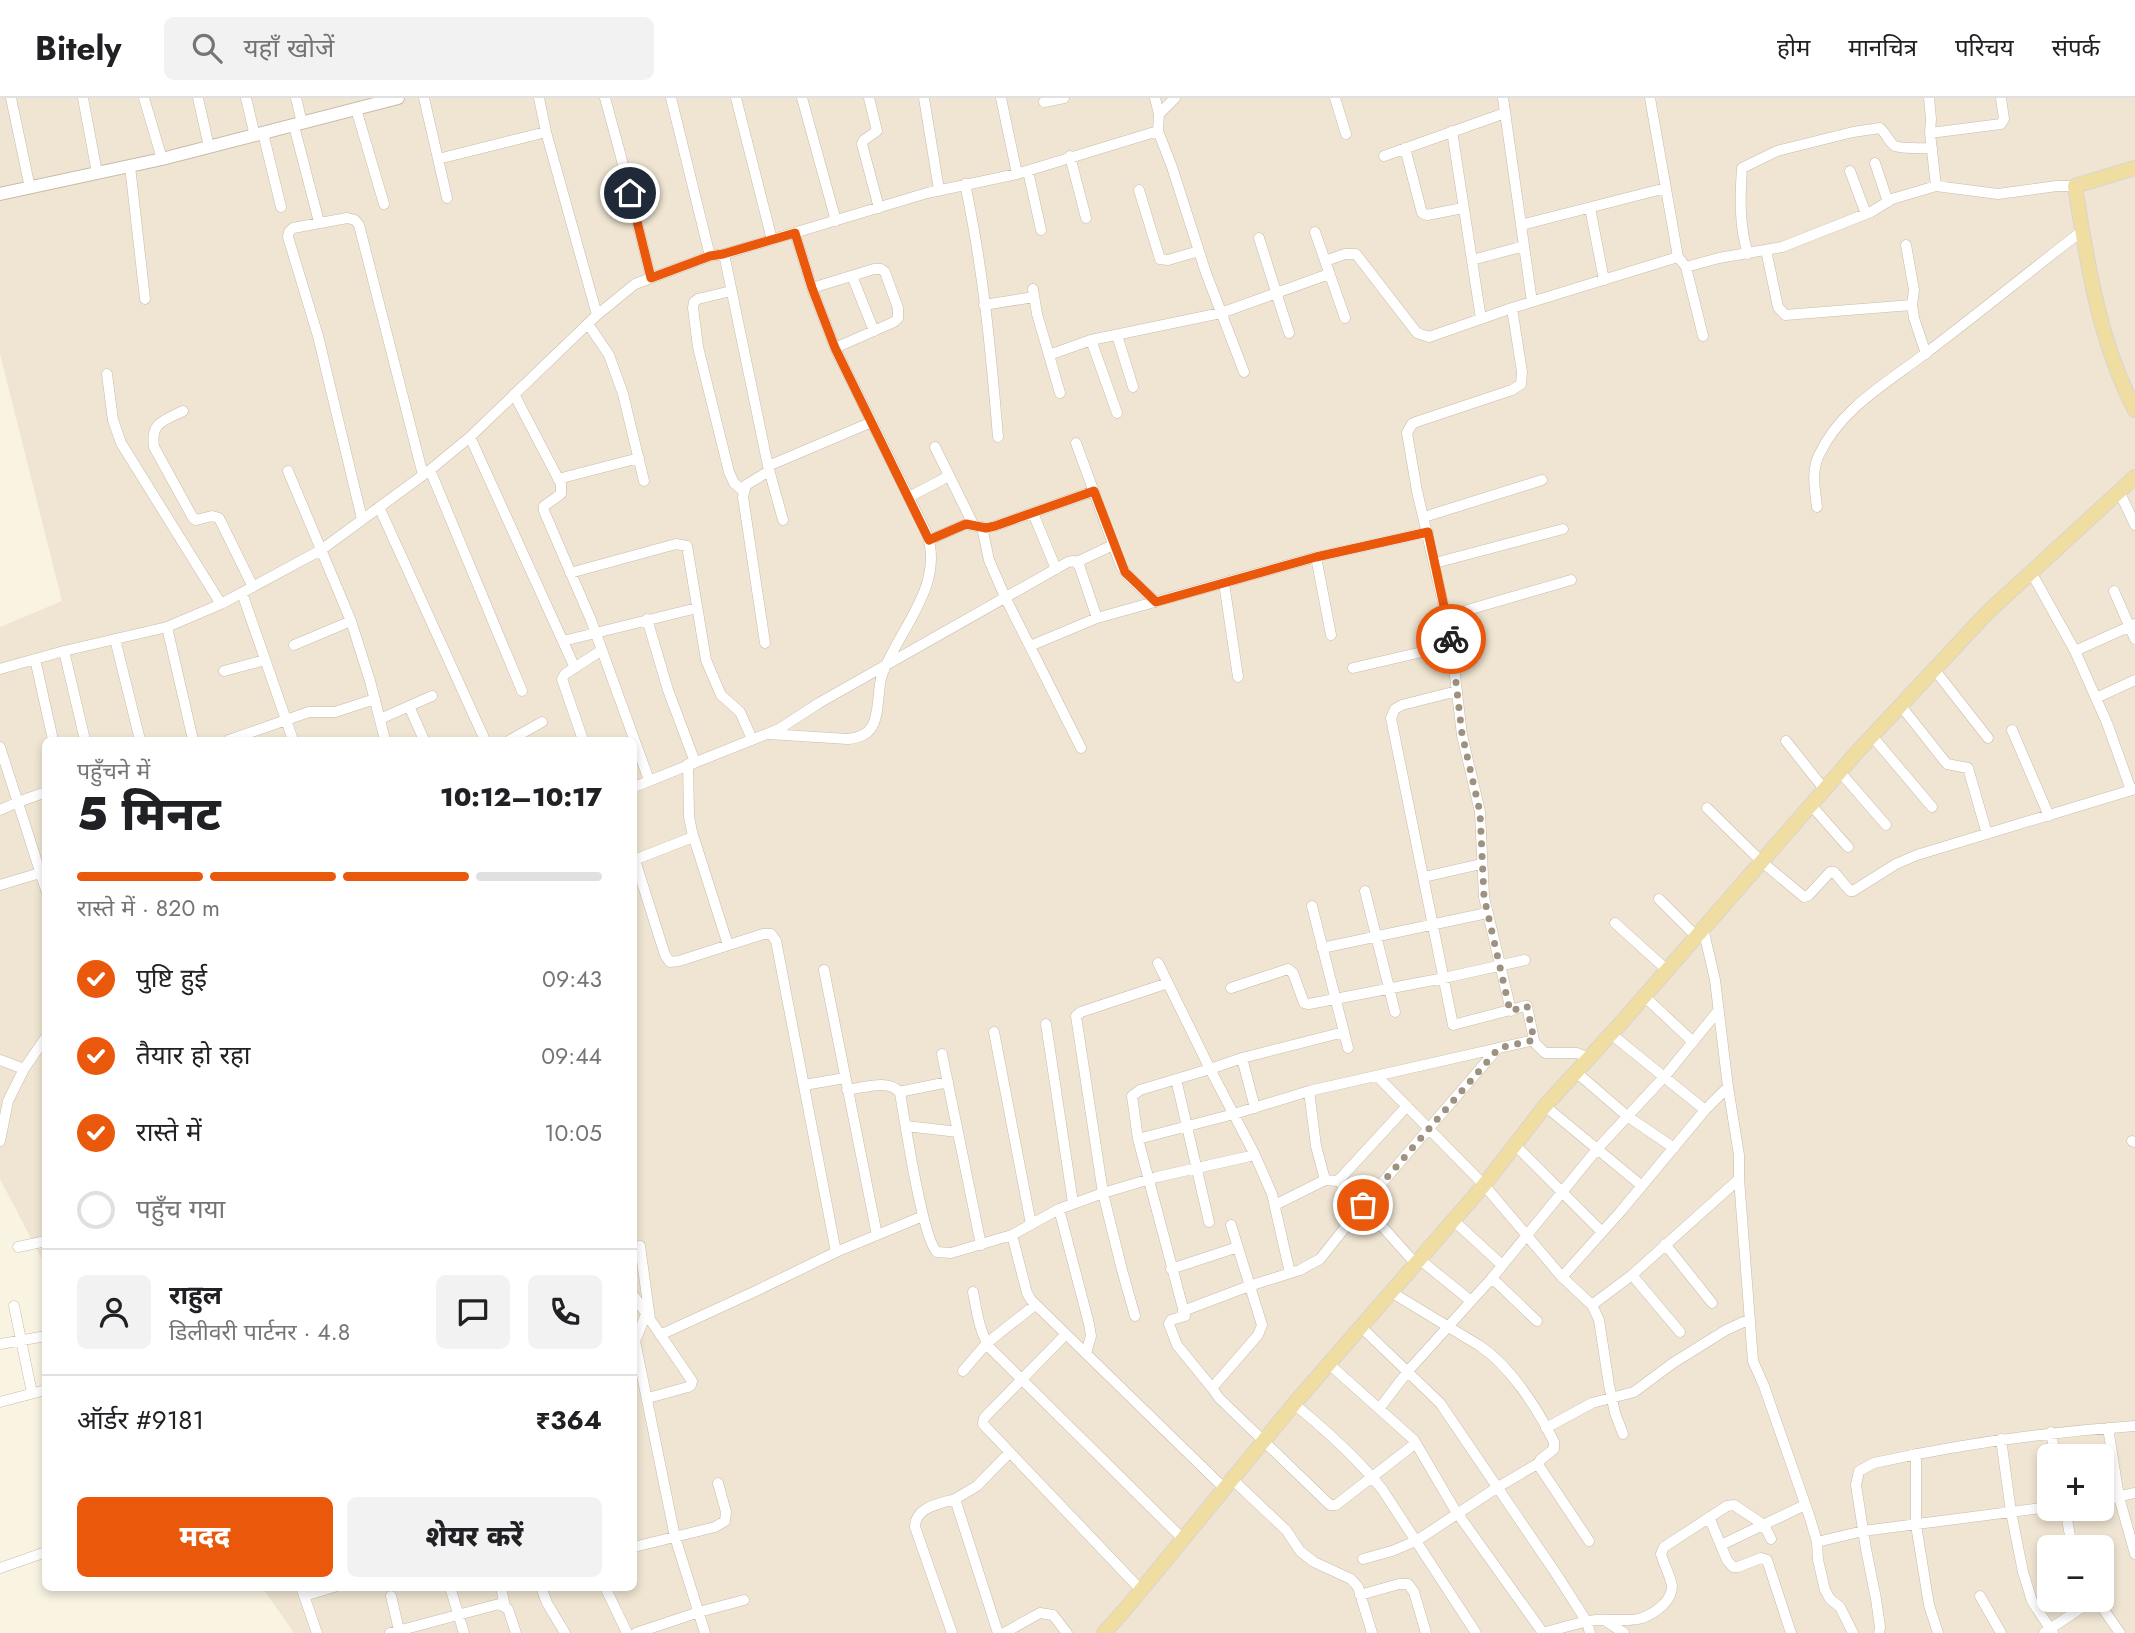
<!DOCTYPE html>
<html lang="hi">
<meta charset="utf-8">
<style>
:root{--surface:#fff;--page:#f2f2f2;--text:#202124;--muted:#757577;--line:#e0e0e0;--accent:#ea580c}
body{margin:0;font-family:Jost,"Noto Sans Devanagari",sans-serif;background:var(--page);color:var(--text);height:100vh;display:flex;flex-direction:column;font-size:26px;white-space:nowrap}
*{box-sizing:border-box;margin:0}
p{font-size:23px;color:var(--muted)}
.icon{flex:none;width:38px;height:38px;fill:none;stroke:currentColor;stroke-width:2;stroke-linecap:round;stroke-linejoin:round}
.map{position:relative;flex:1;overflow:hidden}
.side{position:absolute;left:42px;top:639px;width:595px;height:854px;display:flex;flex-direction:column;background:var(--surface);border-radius:10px;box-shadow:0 4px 10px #0003}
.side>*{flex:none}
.fabs{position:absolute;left:2037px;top:1346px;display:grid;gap:14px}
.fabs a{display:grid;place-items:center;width:77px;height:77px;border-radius:10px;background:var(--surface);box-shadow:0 4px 10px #0003;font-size:35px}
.pin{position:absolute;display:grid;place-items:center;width:60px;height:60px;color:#fff;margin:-30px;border:4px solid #fff;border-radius:50%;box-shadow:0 2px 7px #0007}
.courier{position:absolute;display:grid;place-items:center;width:70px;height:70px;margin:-35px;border:5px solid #ea580c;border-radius:50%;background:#fff;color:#222;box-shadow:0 2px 9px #0007}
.overview em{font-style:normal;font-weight:800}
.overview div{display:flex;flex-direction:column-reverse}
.overview{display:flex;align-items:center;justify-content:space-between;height:119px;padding:0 35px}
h1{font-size:46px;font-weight:800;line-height:52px}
.bar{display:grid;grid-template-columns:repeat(4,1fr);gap:10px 7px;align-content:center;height:84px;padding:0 35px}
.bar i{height:9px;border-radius:5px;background:var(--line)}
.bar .active{background:var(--accent)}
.bar p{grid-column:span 4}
.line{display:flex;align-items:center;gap:18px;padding:0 35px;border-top:2px solid var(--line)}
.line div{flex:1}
.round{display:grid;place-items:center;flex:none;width:74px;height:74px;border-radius:10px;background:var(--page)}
ol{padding:0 35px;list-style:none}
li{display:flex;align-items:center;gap:21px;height:77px}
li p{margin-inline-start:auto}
li .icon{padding:7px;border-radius:50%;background:var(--accent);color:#fff;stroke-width:4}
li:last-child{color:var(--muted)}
li i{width:38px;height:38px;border:4px solid var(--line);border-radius:50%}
.primary-button{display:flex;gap:14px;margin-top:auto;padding:14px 35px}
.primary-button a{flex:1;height:80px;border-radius:10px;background:var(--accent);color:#fff;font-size:28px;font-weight:800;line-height:80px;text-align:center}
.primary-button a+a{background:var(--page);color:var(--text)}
header{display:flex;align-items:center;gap:42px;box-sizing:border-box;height:98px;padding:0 35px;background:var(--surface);border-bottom:2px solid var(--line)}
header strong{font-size:33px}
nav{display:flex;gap:38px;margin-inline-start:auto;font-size:24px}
.search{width:490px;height:63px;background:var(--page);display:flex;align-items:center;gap:18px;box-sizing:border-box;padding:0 24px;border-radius:10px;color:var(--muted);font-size:26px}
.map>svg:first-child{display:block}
.residential{fill:#efe5d2;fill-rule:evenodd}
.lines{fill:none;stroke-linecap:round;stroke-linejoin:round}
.minor-casing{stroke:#c8bbab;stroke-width:11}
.tertiary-casing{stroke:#c8bbab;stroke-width:14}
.primary-casing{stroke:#d9d5d0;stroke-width:16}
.minor{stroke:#fff;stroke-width:10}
.tertiary{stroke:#fff;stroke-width:12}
.primary{stroke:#f0dda2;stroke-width:14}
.done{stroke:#9e9180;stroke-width:7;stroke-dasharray:0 12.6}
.route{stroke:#ea580c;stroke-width:9}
</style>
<header>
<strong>Bitely</strong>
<div class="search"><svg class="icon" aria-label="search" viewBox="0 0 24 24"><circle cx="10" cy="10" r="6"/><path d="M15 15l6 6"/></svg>यहाँ खोजें</div>
<nav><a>होम</a><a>मानचित्र</a><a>परिचय</a><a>संपर्क</a></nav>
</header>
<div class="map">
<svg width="2135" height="1535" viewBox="0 0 2135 1535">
<rect width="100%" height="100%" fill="#f9f3e2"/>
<path class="residential" d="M 0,0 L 2135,0 L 2135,1535 L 294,1535 L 262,1489 L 634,1489 L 634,642 L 46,642 L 45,1167 L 0,1081 L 0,529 L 62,503 L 0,256 ZM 2049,1358 L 2102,1358 L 2102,1410 L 2049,1410 ZM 2049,1449 L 2102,1449 L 2102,1502 L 2049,1502 Z"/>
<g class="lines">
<g class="minor-casing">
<path id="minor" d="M 11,0 L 30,90
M 83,0 L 97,75
M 144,0 L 162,61
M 198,0 L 209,49
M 246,0 L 255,38
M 296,0 L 302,25
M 424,0 L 447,100
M 539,0 L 546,34 L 597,217
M 605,0 L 620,55 L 651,180
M 671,0 L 710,158
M 736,0 L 772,142
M 802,0 L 836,123
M 869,0 L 877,33 L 864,42 L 862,46 L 879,110
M 924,0 L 939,92
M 1001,0 L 1017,76
M 1155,0 L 1159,16
M 1335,0 L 1346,36
M 1503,0 L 1532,204
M 1650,0 L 1678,159 L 1686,169 L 1703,238
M 1929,0 L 1931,21 L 1930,35 L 1936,88
M 1044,4 L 1064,0
M 356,11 L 384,106
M 294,28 L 319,124
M 1158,33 L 1172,69 L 1206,175 L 1244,274
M 1452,33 L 1481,221
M 263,35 L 281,109
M 1930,35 L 2001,26 L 2004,21 L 2001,0
M 1405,50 L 1422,115 L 1427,117 L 1463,110
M 1070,58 L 1086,120
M 1384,58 L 1505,15
M 438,61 L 546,34
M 1875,65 L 1888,104
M 130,68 L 145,201
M 1028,73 L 1041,132
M 1850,73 L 1866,116
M 965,86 C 983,169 991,254 998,339
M 1139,92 L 1160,161 L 1168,162 L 1199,153
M 1590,110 L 1604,182
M 1521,127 L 1666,90
M 1315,134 L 1345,220
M 1259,140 L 1289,235
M 1906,147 L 1914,192 L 1912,207 L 1914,220 L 1926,256
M 1766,152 L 1778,209 L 1785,217 L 1912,207
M 724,156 L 768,368 L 783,422
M 1748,156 C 1739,127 1740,99 1742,70 L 1777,53 L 1853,34 L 1880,30 C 1886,35 1890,46 1895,48 C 1902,51 1923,50 1932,50
M 1472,162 L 1524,148
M 1325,163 L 1345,156 L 1356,156 L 1417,235 L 1429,239 L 1512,210 L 1678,159
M 1686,169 L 1719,160 L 1782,149 L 1871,114 L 1892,101 L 1936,88 L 1998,96 L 2057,88 L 2075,88
M 852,178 L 874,233
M 812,190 L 874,171 L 881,171 L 885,174 L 898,210 L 898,220 L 894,224 L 835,250
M 1033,191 L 1037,216 L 1060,295
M 731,193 L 698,201 L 694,204 L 693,210 L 698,249 L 729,374 L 734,385 L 743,393
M 984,207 L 1034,199
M 588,226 L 609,257 L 623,296 L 644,383
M 1117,237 L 1133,289
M 1091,242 L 1117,315
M 1049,257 L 1091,242 L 1221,215 L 1329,176
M 107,276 L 113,322 L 121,345 L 221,506
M 514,296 L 561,386 L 561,396 L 544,408 L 544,413 L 591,522 L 649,682
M 183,313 C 165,322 150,324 154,349 L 193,420 L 196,422 L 212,418 L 219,420 L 253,489
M 470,339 L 575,570
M 1076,345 L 1121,468 L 1130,480 L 1156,504
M 935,349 L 973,426
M 768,368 L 872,324
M 430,372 L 522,593
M 288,373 L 351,523 L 370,583 L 385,642
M 558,381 L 639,360
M 2119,393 L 2135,427
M 909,399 L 949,378
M 379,409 L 485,642
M 1817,409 C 1815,392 1811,373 1819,357 C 1841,310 1887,285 1926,255 C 1979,215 2030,173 2082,133
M 1033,415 L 1056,471
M 1424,419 L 1542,382
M 362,421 L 318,238 L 288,139 L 289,134 L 293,130 L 347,120 L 355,122 L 359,127 L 423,377
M 982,429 L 989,462 L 1005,499 L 1081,650
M 929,442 L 966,426 L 986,430 L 995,428 L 1094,393
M 1316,459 L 1331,537
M 1077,464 L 1113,447
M 1435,465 L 1563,431
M 2031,474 L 2075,553 L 2107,625 L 2131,692
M 570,475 L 676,446 L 687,448 L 706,562 L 721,597 L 740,614 L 752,641
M 1224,485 L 1238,579
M 2114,493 L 2135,541
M 242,495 L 293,642
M 1447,518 L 1571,482
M 647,521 L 668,592 L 695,664
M 167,529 L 193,642
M 115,541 L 140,642
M 563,543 L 697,510
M 765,545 L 743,399 L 746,387 L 769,373
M 294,547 L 351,523
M 1030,548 L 1097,520 L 1316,459 L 1428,434
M 64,553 L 85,642
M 2075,553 L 2135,526
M 35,561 L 53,642
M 1353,570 L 1452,547
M 0,571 L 64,553 L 167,529 L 221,506 L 321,452 L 430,372 L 470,339 L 597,217 L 635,186 L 710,158 L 724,156 L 927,95 L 1017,76 L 1158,33 L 1159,16 L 1175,0
M 1934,571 L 1988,640
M 224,573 L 265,562
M 2096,600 L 2135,582
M 409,608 L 424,642
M 1901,608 L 1947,666 L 1968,670 L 1987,736
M 380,621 L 432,598
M 2012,632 L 2049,718
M 768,636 L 848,641 C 857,640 866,638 871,630 C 880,618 877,592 882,577 C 898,532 945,488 927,436 L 835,250 L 812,190 L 795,135
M 1872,638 L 1932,709
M 229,642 L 309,614 L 335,614 L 375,601
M 510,642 L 542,624
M 583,642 L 562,581 L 565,576 L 602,552
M 1786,643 L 1824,691
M 0,649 L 46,792
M 688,666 L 689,718 L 692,734 L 728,847
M 1840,674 L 1886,727
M 634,689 L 779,631 L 819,605 L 1068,464 L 1074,463 L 1079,467 L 1097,520
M 1811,707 L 1848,749
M 1707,710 L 1761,763 L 1804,799 L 1809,797 L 1830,774 L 1834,774 L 1850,793 L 1853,793 L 1896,766 L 1917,757 L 2135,691
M 0,712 L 18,704 L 46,694
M 634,759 L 665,857 L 670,864 L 679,863 L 763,836 L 771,836 L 776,843 L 836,1154
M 634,762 L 693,739
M 1424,779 L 1481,766
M 0,787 L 40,775
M 1365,793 L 1395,914
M 1659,801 L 1696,838
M 1312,808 L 1348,950
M 1615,825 L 1667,872
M 1703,830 L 1715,882 L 1728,989 L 1739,1057 L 1739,1081 L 1753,1263 L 1764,1288 L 1809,1417 L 1817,1444 L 1818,1462 L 1825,1492 L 1830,1501 L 1840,1509 L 1853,1535
M 1322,850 L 1487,815
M 1158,865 L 1210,971 L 1255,1057 L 1272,1096 L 1290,1175
M 824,872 L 877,1137
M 1168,885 L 1081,914 L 1076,918 L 1103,1095 L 1157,1079 L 1255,1057
M 1231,890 L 1288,871 L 1293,875 L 1304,905 L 1309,906 L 1444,880 L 1525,862
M 1644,898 L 1693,944
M 1511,913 L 1484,799 L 1480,714 L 1462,637 L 1450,535 L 1417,393 L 1407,335 L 1412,326 L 1416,324 L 1512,292 L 1521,286 L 1522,274 L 1512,210
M 1046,926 L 1073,1105
M 994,934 L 1031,1126
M 1611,936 L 1705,1012
M 1533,943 L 1545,955 L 1577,955 L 1589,960
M 942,956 L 981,1147
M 1242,960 L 1255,1010
M 0,962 L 24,971
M 1576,974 L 1627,1018 L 1674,1050
M 1378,979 L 1484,1087 L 1562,1179 L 1592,1207 L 1599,1222 L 1609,1287 L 1615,1315 L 1623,1336
M 1176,981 L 1209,1124
M 804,987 L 845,980
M 847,992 C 863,990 890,980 900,995 C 905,1023 922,1140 937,1154 L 951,1155 L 1012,1137 L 1059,1111 L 1103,1095 L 1122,1172 L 1135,1218
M 1309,993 L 1316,1048 L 1325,1082
M 899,994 L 948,984
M 1545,1008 L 1642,1088
M 906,1028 L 958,1034
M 1138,1041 L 1234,1016 L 1309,993 L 1534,942 L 1527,908 L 1525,908 L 1453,927 L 1391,620 L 1395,611 L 1402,607 L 1457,593
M 0,1043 L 8,1003 L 24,971 L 46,939
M 2132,1043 L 2135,1044
M 1515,1047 L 1602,1134
M 1338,1083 L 1407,1008
M 1275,1107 L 1325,1082 L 1338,1083 L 1363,1107 L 1415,1165
M 1059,1111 L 1089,1226 L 1091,1238 L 1086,1255
M 1453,1122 L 1502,1167
M 1231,1127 L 1262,1227 L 1258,1237 L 1212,1290 L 1219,1300 L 1330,1407 L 1336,1407 L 1416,1345
M 1012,1137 L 1027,1195 L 1031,1202 L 1224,1390
M 1665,1146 L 1712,1205
M 640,1148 L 650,1221
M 18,1149 L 46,1143
M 1419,1161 L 1471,1203
M 1171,1171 L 1238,1149
M 1632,1177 L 1680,1234
M 1562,1179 L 1621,1113 L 1705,1012 L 1728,989
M 1492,1180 L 1537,1223
M 973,1194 C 977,1213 979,1235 991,1251 L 1183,1441
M 1391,1194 L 1480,1248 C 1510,1268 1538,1311 1554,1344 L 1554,1351 L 1540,1362 L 1539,1368 L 1589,1443
M 634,1198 L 692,1283 L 691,1287 L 688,1289 L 648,1300
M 1592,1207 L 1632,1177 L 1739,1081
M 14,1208 L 32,1295
M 1183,1213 L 1249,1188 L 1300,1172 L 1320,1161 L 1363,1107 L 1498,950
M 646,1216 L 635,1243 L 675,1439 L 705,1535
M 1361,1229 L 1440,1305 L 1557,1477 L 1587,1524 L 1590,1535
M 1066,1236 L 984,1320 L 983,1326 L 1141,1492
M 660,1237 L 758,1192 L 836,1154 L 923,1118
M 0,1246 L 46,1238
M 1329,1266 L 1414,1342 L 1455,1412 L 1543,1535
M 963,1273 L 987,1245 L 1035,1207
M 1212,1290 L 1177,1247 L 1169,1226 L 1171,1222 L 1185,1218 L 1138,1041 L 1132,998 L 1140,992 L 1210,971 L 1242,960 L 1344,934
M 0,1304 L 46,1292
M 1294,1306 C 1326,1332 1356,1359 1382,1391 L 1476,1535
M 1379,1311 L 1408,1273 L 1492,1180 L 1598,1050 L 1665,978 L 1718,913
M 1546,1330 L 1592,1305 L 1634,1294 L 1673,1265 L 1726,1232 L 1750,1221
M 2108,1330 L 2119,1399 L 2135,1456
M 2051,1334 L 2055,1358
M 2001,1341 L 2011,1414 L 2023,1474 L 2032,1503 L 2053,1535
M 1916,1356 L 1916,1427 L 1929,1507 L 1938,1535
M 1232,1381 L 1286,1432 L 1300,1453 L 1314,1464 L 1351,1481 L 1358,1489 L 1372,1535
M 2102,1402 L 2135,1395
M 2065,1410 L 2072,1449
M 1709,1419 L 1727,1462 L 1733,1469 L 1738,1469 L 1761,1460 L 1767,1462 L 1791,1535
M 1817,1444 L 1863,1433 L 2049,1409
M 1721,1447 L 1805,1407
M 634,1449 L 715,1429 L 725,1423 L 726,1414 L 718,1385
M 1363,1461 L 1392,1453 L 1416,1443 L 1498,1389 L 1539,1365
M 0,1470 L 46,1454
M 301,1489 L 317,1535
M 450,1489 L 464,1535
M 501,1489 L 505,1509
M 541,1489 L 547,1505 L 565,1535
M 605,1489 L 627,1535
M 1360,1497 L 1399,1486 L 1408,1486 L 1414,1494 L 1426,1535
M 304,1498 L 334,1489
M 391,1498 L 399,1532
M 1980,1498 L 2001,1535
M 2097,1502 L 2120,1535
M 1606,1523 L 1624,1535
M 390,1535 L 499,1506 L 508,1511 L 516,1535
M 636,1535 L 699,1514 L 744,1502
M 952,1535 L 915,1429 C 915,1409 939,1406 955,1401
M 998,1535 L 955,1401 L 977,1388 L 1009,1355
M 1004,1535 L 1040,1515 L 1053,1517 L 1067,1535
M 1542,1535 C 1560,1531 1578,1524 1596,1522 C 1624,1520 1639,1529 1663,1507 C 1668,1502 1672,1495 1672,1488 C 1670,1477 1664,1467 1661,1456 L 1664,1449 L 1727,1408 L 1734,1407 L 1764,1427 L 1771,1441
M 1879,1535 L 1880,1529 L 1876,1501 L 1866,1451 L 1856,1387 L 1859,1373 L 1874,1365 C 1960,1346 2047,1334 2135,1328
M 2044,1535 L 2093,1502"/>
</g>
<g class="tertiary-casing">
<path id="tertiary" d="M 0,96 L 162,61 L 398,0"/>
</g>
<g class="primary-casing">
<path id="primary" d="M 2135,70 L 2075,88 C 2087,164 2099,244 2135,312
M 1104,1535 L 1128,1508 L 1294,1306 L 1484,1087 L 1545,1008 L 1621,925 L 1858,653 L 1988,514 L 2135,379"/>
</g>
<use href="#minor" class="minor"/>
<use href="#tertiary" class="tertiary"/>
<use href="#primary" class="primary"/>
</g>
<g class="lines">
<path class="done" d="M 1363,1107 L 1499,950 L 1534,942 L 1527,908 L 1510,913 L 1484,799 L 1480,714 L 1462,636 L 1451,541"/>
<path class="route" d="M 630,95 L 651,180 L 710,158 L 723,156 L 795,135 L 812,190 L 835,250 L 929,442 L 966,426 L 986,430 L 995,428 L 1094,393 L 1125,474 L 1156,504 L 1316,459 L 1428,434 L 1451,541"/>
</g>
</svg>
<div class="fabs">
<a>+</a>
<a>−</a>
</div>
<div class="pin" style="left:1363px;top:1107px;background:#ea580c"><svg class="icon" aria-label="bag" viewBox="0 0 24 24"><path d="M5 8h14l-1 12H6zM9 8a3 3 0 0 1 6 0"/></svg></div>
<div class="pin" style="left:630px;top:95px;background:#1f2937"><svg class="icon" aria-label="home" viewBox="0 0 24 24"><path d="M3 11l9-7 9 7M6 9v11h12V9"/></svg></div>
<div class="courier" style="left:1451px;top:541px"><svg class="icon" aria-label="bike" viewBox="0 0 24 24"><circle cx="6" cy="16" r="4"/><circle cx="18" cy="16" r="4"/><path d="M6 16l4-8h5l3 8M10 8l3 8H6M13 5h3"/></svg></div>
<section class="side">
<div class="overview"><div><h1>5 मिनट</h1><p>पहुँचने में</p></div><em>10:12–10:17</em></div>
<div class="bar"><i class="active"></i><i class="active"></i><i class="active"></i><i></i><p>रास्ते में · 820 m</p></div>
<ol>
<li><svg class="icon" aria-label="check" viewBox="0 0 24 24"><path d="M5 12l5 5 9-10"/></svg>पुष्टि हुई<p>09:43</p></li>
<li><svg class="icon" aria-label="check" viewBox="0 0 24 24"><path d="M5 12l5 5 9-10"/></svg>तैयार हो रहा<p>09:44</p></li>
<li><svg class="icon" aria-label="check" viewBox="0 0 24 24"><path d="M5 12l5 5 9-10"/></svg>रास्ते में<p>10:05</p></li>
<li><i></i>पहुँच गया</li>
</ol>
<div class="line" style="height:126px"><a class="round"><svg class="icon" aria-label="person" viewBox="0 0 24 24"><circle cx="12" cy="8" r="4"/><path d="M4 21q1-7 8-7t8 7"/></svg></a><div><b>राहुल</b><p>डिलीवरी पार्टनर · 4.8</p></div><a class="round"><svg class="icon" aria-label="chat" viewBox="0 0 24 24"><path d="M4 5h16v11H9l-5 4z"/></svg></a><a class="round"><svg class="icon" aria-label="phone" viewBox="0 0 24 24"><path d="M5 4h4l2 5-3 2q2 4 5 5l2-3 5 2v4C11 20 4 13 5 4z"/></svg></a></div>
<div class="line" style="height:91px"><div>ऑर्डर #9181</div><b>₹364</b></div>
<div class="primary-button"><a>मदद</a><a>शेयर करें</a></div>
</section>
</div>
